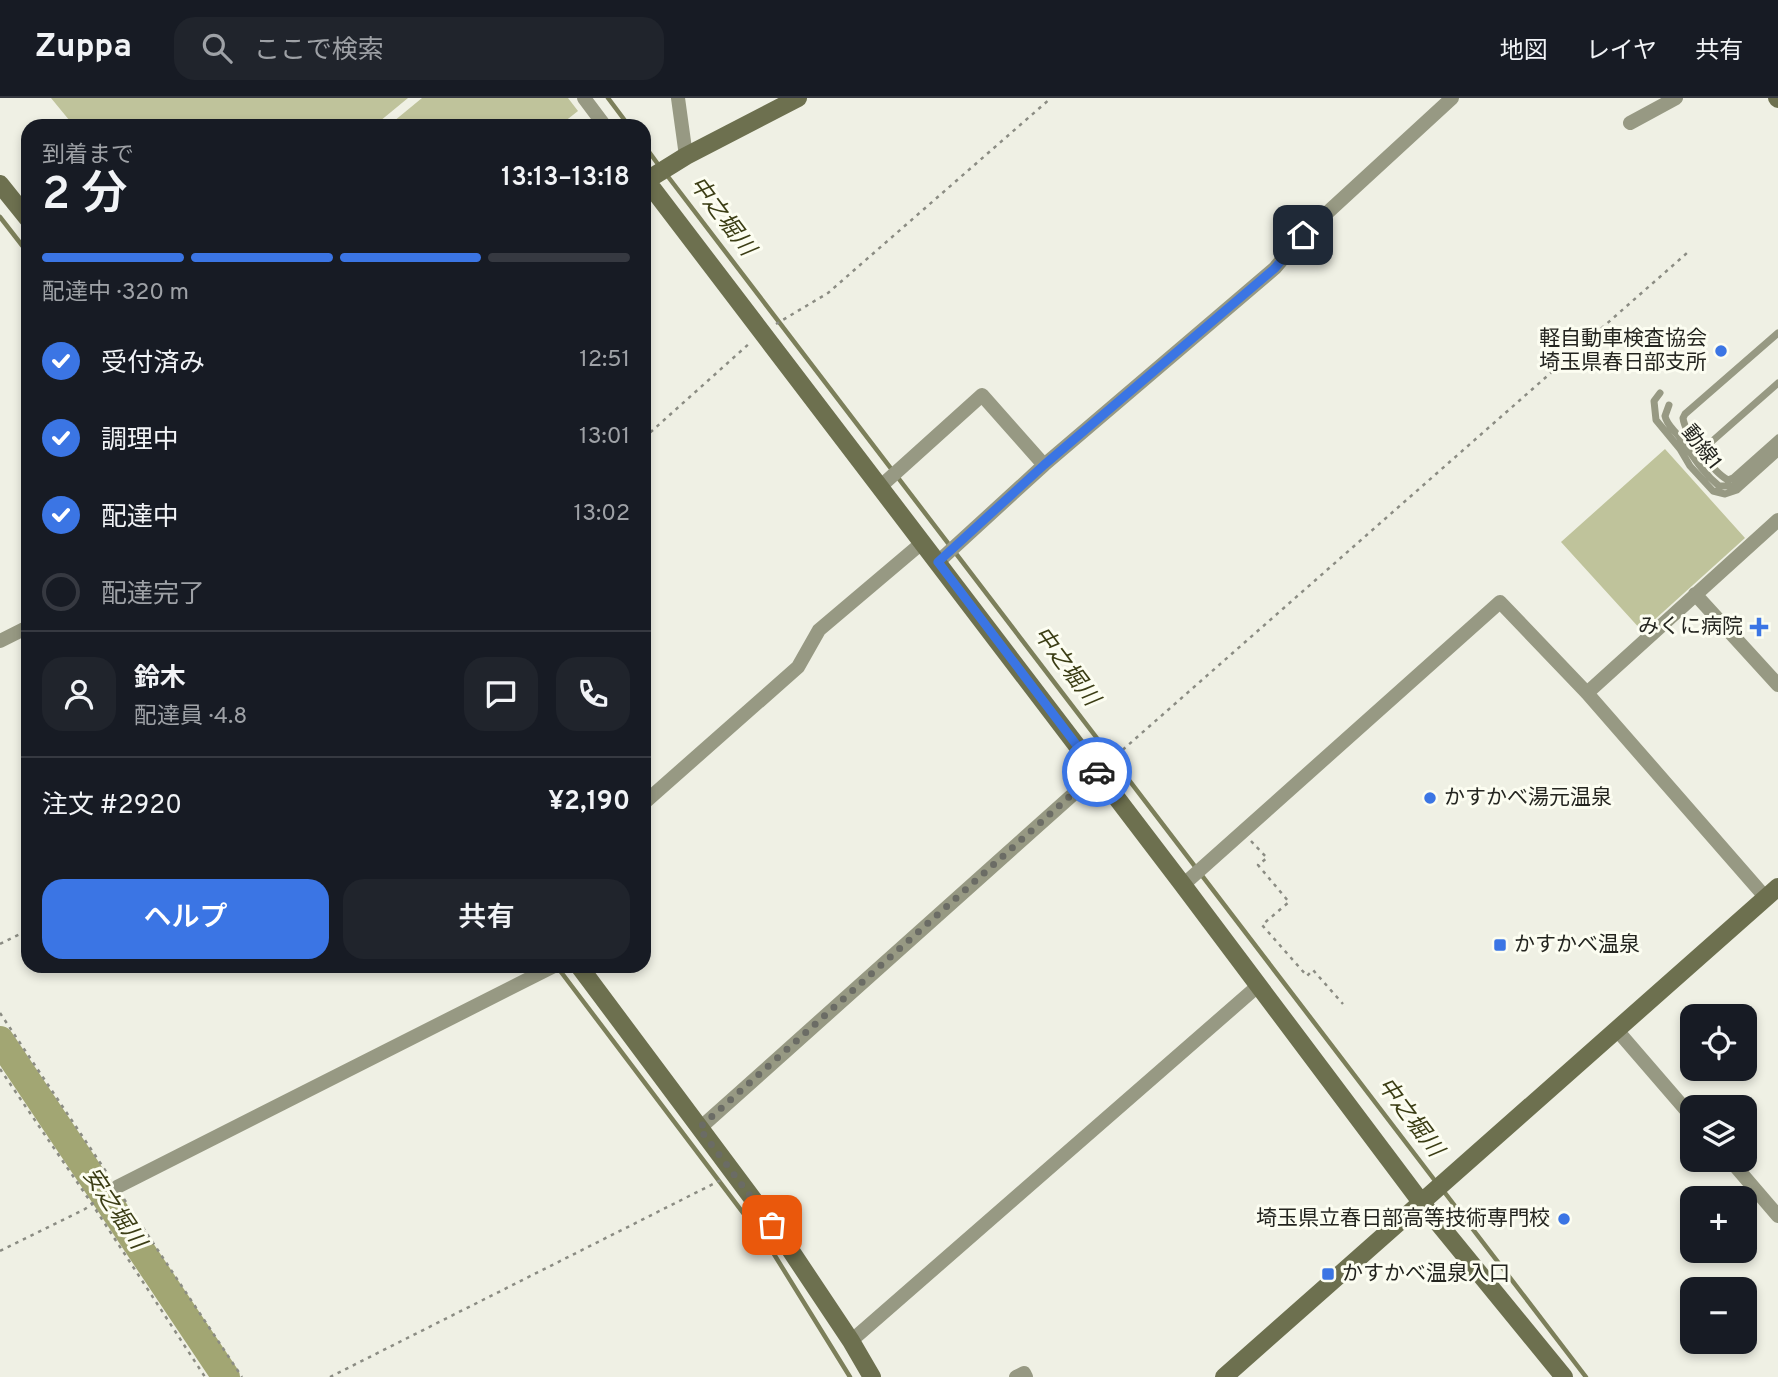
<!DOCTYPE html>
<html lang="ja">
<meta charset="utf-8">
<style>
:root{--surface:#171b24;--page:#20242c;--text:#f1f3f6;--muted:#9ea1a6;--line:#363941;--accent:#3b75e4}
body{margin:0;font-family:Overpass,"Noto Sans JP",sans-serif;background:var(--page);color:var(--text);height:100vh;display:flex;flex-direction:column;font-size:26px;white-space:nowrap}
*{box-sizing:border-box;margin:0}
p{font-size:23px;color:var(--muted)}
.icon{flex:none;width:38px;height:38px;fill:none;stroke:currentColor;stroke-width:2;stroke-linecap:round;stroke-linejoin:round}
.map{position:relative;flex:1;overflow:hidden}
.panel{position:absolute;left:21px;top:21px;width:630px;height:854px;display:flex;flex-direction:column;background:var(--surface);border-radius:21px;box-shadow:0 4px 10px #0003}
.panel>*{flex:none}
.tools{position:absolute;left:1680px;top:906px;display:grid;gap:14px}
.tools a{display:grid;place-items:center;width:77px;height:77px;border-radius:14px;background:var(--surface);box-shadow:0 4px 10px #0003;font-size:35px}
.pin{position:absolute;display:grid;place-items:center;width:60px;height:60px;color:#fff;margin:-30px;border-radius:14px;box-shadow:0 4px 10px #0006}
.courier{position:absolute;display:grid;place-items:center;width:70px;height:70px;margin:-35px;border:5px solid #3b75e4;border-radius:50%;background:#fff;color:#222;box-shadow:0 2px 9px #0007}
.headline em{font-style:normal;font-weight:600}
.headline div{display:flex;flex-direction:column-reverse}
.headline{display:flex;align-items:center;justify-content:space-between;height:119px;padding:0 21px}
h1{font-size:46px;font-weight:600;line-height:52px}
.bar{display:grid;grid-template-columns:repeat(4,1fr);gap:10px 7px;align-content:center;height:84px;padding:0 21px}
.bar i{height:9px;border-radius:5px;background:var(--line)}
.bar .current{background:var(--accent)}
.bar p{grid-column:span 4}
.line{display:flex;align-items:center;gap:18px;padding:0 21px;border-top:2px solid var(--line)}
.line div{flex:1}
.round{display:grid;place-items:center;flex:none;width:74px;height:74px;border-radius:21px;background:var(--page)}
ol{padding:0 21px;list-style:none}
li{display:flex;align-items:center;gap:21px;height:77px}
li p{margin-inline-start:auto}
li .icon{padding:7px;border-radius:50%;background:var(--accent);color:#fff;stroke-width:4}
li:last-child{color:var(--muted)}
li i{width:38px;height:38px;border:4px solid var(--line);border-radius:50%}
.primary-button{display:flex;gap:14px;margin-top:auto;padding:14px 21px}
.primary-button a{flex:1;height:80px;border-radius:21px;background:var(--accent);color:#fff;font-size:28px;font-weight:600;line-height:80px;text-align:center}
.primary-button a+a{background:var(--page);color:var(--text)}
header{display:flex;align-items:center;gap:42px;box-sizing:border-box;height:98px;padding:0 35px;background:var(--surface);border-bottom:2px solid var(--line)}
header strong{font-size:33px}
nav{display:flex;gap:38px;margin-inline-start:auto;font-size:24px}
.search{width:490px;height:63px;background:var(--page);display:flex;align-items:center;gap:18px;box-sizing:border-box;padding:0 24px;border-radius:21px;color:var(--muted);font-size:26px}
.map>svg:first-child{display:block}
.green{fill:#bfc39b}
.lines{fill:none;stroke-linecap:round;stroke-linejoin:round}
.stream{stroke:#7c7f5a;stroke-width:4.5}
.river{stroke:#a2a673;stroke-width:28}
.path{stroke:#8b8c83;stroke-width:2.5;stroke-dasharray:3.5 5;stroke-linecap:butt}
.lane{stroke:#979983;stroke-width:7}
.street{stroke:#979983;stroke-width:14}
.secondary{stroke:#6d704f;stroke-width:18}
.done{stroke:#6b6c65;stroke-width:7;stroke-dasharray:0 12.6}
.route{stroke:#3b75e4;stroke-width:9}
.poi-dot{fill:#3b75e4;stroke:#fcfdf1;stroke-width:2.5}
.labels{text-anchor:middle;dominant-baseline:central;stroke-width:6;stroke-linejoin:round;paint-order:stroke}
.poi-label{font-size:21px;fill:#242520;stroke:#fcfdf1;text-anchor:end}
.street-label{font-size:21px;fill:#242520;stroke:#fcfdf1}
.water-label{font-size:23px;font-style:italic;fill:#3b3d14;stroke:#fcfdf1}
</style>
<header>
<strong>Zuppa</strong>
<div class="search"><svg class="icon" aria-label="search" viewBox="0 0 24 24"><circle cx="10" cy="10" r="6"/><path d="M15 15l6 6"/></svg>ここで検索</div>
<nav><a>地図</a><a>レイヤ</a><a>共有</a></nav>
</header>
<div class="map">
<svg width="1778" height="1279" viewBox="0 0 1778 1279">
<rect width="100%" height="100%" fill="#eff0e4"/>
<path class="green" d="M 51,0 L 408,0 L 374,28 L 74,28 Z
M 422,0 L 568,0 L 578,13 L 559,28 L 388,28 Z
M 1665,351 L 1745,440 L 1642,533 L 1561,444 Z"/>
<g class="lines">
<path class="stream" d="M 608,0 L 629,28
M 644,47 L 660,69
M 666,76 L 1436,1084
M 0,119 L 28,155
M 558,870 L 772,1153 L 850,1279
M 1442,1091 L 1586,1279"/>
<path class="river" d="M 0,942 L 226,1279"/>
<path class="path" d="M 776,226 L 828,195 L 1051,0
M 644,340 L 751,244
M 1110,663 L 1687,155
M 1251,743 L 1267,760 L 1258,767 L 1289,804 L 1262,827 L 1307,878 L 1313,872 L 1343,906
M 0,846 L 28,832
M 0,915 L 109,1078
M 0,971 L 92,1106 L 205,1279
M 124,1101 L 242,1279
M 0,1153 L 85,1111 L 105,1097
M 330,1279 L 721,1082"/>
<path class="lane" d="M 1778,235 L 1685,316 L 1683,320 C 1685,336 1714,375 1728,382 L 1733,380 L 1778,340
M 1660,295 L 1654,303 L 1656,322 L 1680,351 L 1690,368 L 1713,393 L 1725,396 L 1737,392 L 1778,355
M 1669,307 L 1665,318 C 1667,328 1675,332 1680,340 C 1693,358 1702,374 1719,388 L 1733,388 L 1778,348
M 1701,353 L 1778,285"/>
<path class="street" d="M 584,0 L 605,28
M 678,0 L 686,58
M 1630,25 L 1676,0
M 881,388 L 982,297 L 1044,367
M 938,464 L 1044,367 L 1275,170 L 1303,137 L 1452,0
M 1695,496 L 1778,587
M 0,543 L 28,529
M 1587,595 L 1778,422
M 644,705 L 798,569 L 819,532 L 923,444
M 1183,787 L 1500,504 L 1587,595 L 1766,800
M 1616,931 L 1692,1019
M 700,1030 L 1097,675
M 1730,1062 L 1778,1118
M 117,1089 L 554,868
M 851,1243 L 1259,887
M 1016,1279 L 1024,1275 L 1026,1279"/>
<path class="secondary" d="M 1777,0 L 1778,1
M 646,82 L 1183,787 L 1421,1104 L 1564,1279
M 644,84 L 686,58 L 798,0
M 0,86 L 28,121
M 579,868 L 785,1144 L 851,1243 L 872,1279
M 1224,1279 L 1778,789"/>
</g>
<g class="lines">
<path class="done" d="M 772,1127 L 699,1030 L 1097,674"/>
<path class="route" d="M 1097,674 L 938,464 L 1044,367 L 1275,170 L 1303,137"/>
</g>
<g class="poi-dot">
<circle cx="1721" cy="253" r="7"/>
<path d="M1755.5 518.5h7v7h7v7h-7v7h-7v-7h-7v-7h7z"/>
<circle cx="1430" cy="700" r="7"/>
<rect x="1493" y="840" width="14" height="14" rx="3.5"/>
<circle cx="1564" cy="1121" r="7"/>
<rect x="1321" y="1169" width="14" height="14" rx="3.5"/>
</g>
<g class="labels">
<g class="poi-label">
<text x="1707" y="241">軽自動車検査協会<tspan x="1707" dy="24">埼玉県春日部支所</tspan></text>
<text x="1743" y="529">みくに病院</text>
<text x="1444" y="700" text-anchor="start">かすかべ湯元温泉</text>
<text x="1514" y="847" text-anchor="start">かすかべ温泉</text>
<text x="1550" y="1121">埼玉県立春日部高等技術専門校</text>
<text x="1342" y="1176" text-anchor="start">かすかべ温泉入口</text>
</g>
<g class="street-label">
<text transform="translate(1701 350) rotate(52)">動線1</text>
</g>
<g class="water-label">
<text transform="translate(721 119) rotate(53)">中之堀川</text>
<text transform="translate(1065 569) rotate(53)">中之堀川</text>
<text transform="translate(1409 1020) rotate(53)">中之堀川</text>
<text transform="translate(113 1111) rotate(56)">安之堀川</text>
</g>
</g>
</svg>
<div class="tools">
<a><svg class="icon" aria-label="locate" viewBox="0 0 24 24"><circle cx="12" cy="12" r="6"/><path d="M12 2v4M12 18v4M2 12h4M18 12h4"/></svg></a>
<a><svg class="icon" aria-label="layers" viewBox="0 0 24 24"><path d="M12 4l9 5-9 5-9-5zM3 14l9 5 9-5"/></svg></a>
<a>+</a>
<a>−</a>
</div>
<div class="pin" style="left:772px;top:1127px;background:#ea580c"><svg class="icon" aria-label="bag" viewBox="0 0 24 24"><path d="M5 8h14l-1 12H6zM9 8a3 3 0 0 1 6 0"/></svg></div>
<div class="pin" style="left:1303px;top:137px;background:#1f2937"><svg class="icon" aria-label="home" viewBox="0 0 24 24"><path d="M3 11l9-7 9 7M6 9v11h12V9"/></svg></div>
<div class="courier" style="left:1097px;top:674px"><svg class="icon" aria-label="car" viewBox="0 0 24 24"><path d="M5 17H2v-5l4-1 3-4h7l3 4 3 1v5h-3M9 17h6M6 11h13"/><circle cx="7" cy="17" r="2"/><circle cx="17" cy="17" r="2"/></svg></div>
<section class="panel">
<div class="headline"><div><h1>2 分</h1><p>到着まで</p></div><em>13:13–13:18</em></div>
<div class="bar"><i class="current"></i><i class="current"></i><i class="current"></i><i></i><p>配達中 · 320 m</p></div>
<ol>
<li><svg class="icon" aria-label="check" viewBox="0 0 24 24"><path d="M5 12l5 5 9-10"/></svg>受付済み<p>12:51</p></li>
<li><svg class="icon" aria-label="check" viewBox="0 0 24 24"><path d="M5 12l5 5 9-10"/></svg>調理中<p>13:01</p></li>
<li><svg class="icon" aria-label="check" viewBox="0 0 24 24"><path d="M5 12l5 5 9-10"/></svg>配達中<p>13:02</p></li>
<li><i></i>配達完了</li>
</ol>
<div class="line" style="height:126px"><a class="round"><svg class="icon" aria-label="person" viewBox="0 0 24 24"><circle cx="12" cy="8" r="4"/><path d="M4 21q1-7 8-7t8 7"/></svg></a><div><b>鈴木</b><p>配達員 · 4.8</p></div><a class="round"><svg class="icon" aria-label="chat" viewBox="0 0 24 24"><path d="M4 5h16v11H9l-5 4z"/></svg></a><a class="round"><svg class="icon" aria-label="phone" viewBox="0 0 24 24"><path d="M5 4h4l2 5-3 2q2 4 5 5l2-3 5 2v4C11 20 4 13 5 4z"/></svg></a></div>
<div class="line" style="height:91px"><div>注文 #2920</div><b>¥2,190</b></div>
<div class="primary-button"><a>ヘルプ</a><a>共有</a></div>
</section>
</div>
